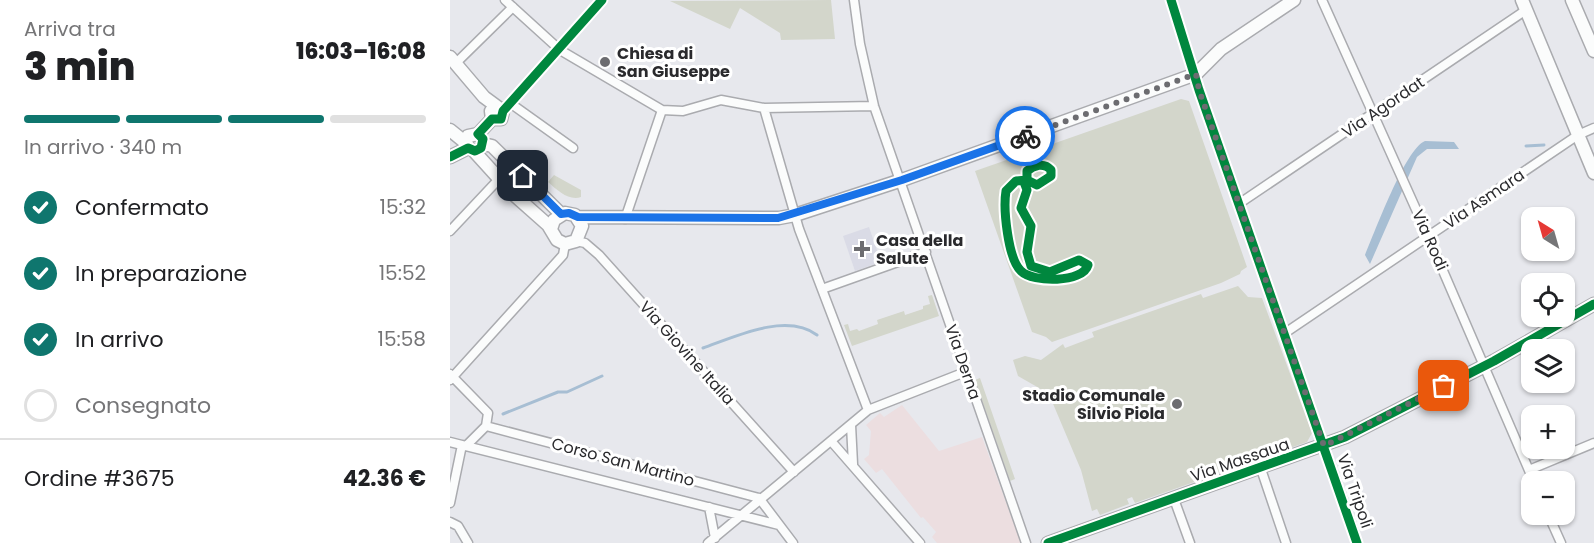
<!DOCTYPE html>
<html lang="it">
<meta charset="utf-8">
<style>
:root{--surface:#fff;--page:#f2f2f2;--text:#202124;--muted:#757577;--line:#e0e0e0;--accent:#0f766e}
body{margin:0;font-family:Poppins,sans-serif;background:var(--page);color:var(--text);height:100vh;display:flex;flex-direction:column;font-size:22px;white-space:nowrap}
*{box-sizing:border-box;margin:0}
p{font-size:20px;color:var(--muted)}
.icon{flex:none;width:33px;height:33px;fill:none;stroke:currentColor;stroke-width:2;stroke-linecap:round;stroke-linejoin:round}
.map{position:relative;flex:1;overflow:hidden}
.details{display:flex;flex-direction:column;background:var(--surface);width:450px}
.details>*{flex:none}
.needle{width:39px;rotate:323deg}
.fabs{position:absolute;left:1071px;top:207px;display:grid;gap:12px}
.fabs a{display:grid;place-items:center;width:54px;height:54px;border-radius:12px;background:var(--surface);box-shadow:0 2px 4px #0004;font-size:30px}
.pin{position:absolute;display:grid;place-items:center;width:51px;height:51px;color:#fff;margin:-26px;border-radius:12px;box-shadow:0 3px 9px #0006}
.courier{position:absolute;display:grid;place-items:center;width:60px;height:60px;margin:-30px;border:4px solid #1a73e8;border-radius:50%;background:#fff;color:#222;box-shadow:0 2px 8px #0007}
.head em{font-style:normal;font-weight:800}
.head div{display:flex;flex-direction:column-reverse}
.head{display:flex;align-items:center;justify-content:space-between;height:102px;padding:0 24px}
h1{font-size:39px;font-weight:800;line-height:45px}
.bar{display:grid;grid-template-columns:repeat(4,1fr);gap:9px 6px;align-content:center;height:72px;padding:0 24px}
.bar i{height:8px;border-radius:4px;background:var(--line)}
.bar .on{background:var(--accent)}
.bar p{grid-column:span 4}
.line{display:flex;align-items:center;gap:15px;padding:0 24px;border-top:2px solid var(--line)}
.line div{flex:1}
ol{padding:0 24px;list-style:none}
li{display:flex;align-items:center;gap:18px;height:66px}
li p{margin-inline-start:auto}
li .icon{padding:6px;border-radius:50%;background:var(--accent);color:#fff;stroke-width:4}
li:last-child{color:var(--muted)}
li i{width:33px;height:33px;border:3px solid var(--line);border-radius:50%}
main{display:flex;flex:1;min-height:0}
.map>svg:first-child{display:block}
.built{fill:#dadbe6}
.education{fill:#ecdee0}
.green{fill:#d3d6cb}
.water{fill:#a7bed3}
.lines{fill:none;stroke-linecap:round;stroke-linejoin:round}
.stream{stroke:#a7bed3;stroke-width:3}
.street-casing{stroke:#aaabaf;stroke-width:11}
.secondary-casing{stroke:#aaabaf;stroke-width:15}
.street{stroke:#fbfcfc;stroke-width:8}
.secondary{stroke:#fbfcfc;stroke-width:12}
.cycleway-casing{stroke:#fff;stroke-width:13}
.cycleway{stroke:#00873e;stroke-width:9}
.done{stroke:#6c6c70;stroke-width:6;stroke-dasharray:0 10.8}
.route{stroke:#1a73e8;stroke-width:8}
.poi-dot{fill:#6c6c70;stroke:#fff;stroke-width:2}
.labels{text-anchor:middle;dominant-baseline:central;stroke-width:6;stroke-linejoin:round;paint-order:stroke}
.poi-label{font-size:16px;font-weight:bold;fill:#2a2a2d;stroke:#fff;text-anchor:start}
.street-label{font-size:16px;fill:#2a2a2d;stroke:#fff}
</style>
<main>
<section class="details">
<div class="head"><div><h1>3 min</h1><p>Arriva tra</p></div><em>16:03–16:08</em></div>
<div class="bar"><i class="on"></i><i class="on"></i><i class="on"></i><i></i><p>In arrivo · 340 m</p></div>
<ol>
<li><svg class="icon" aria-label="check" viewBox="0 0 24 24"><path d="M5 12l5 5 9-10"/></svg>Confermato<p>15:32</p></li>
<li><svg class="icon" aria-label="check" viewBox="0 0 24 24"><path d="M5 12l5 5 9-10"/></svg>In preparazione<p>15:52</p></li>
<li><svg class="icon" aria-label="check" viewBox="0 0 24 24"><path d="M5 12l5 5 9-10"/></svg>In arrivo<p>15:58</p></li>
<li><i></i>Consegnato</li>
</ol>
<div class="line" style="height:78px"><div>Ordine #3675</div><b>42.36 €</b></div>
</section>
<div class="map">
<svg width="1144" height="543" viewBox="0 0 1144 543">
<rect width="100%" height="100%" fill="#e7e8ed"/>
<path class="built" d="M 419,227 L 431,262 L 405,271 L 393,236 Z"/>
<path class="education" d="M 452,405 L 489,451 L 532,437 L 571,543 L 487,543 L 482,537 L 486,532 L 473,517 L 471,518 L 432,469 L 426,473 L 414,459 L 419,455 L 421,431 L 416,425 L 430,413 L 434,417 Z"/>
<path class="green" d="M 381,0 L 385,39 L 331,40 L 330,33 L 290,8 L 280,29 L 220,1 Z
M 731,99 L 739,101 L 797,267 L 791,271 L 790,274 L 771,283 L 602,342 L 596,337 L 582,332 L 525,171 Z
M 104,175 L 131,190 L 131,197 C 119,201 108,191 98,182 Z
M 788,286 L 798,297 L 812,298 L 862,433 L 857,442 L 685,503 L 682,497 L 677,499 L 679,504 L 650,515 L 647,509 L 642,511 L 631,470 L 601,399 L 589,388 L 568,376 L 563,360 L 575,356 L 591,360 L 613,344 L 615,348 L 644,337 L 642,332 L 751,294 L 753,298 Z
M 482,295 L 489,316 L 402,346 L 394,325 L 398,324 L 400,331 L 407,329 L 409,331 L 428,324 L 427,320 L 454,311 L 455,315 L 473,309 L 473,306 L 480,304 L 478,296 Z
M 530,378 L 565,479 L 560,481 L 525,380 Z"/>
<path class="water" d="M 975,141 L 1004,142 L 1009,149 L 977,149 L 967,157 L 920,264 L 915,255 C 925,232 955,149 975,141 Z"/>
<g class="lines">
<path class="stream" d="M 1076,146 L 1094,145
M 253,348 C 284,337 336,312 367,335
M 53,414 L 108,392 L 117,392 L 152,376"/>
<g class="street-casing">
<path id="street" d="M 55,0 L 110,50 L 212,110 L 233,111 L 271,100 L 314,108 L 424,106
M 404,0 L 410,44 L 424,106 L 576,543
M 721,0 L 749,90 L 907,543
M 872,0 L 978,236 L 1084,482
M 6,63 L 63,7
M 60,103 L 123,148
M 314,108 L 349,229 L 418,410
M 53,111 L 152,0
M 790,203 L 1076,10
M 175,219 L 212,110
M 0,231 L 48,180
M 126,241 L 135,243 L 149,255 L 344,472
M 372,289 L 476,252
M 835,333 L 1128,135 L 1144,128
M 0,374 L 38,413 L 36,426 L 16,446
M 0,380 L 113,255 L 115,244
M 401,425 L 403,464
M 36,426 L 309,498
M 381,441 L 470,543
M 0,442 L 329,525
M 811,469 L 836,543
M 1079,470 L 1144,443
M 309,498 L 343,543
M 724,499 L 740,543
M 0,503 L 12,445
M 259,507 L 265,538
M 1098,514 L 1111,543
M 0,522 L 8,526 L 18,543
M 258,543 L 418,410 L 510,374 L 518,375"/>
</g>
<g class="secondary-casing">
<path id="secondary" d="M 1072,0 L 1144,173
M 1122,0 L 1144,51
M 0,57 L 34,97 L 53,111 L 51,119 L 42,119
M 0,130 L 16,143
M 28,134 L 42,119 L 41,111
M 33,144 L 42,146 L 111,214
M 18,148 L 16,140 L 18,136 L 28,134
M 23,150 L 62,193 L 98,225 L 107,240 L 115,244 L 126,241 L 132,226 L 125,215 L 115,213 L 104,220 L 101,229
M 0,157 L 18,148
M 128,217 L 329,218 L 345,215 L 452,180 L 746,74 L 771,49 L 844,0
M 598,543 L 895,437 L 1044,361 L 1144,304"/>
</g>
<use href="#street" class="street"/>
<use href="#secondary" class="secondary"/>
<g class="cycleway-casing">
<path id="cycleway" d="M 721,0 L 749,90 L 907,543
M 0,157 L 18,148 L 25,151 L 31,148 L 33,139 L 28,134 L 42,119 L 51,119 L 53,111 L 152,0
M 574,182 L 577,190 L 571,208 L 581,226 L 577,252 L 581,266 L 600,272 L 629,260 L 638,265 C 633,283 583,283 571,271 C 558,259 553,209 556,191 L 566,181 L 577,180 L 587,185 L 601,176 L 601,170 C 594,162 584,165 577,171 L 577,180
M 598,543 L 895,437 L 1044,361 L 1144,304"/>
</g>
<use href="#cycleway" class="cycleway"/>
</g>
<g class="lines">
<path class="done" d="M 575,136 L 746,74 L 749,90 L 874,446 L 994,386"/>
<path class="route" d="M 73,176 L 111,214 L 119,213 L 128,217 L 328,218 L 452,180 L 575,136"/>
</g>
<g class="poi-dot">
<circle cx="155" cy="62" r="6"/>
<path d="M409 240h6v6h6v6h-6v6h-6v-6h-6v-6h6z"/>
<circle cx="727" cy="404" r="6"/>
</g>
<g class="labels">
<g class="poi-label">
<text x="167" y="53">Chiesa di<tspan x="167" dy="18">San Giuseppe</tspan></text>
<text x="426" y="240">Casa della<tspan x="426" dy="18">Salute</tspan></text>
<text x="715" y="395" text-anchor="end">Stadio Comunale<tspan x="715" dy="18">Silvio Piola</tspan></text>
</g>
<g class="street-label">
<text transform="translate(933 107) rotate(-34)">Via Agordat</text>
<text transform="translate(1034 199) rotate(-34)">Via Asmara</text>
<text transform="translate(980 240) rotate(66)">Via Rodi</text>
<text transform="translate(237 353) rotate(48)">Via Giovine Italia</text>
<text transform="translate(513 362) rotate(71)">Via Derna</text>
<text transform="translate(790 460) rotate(-19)">Via Massaua</text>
<text transform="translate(173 462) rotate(15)">Corso San Martino</text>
<text transform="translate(905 491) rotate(71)">Via Tripoli</text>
</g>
</g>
</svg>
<div class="fabs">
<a><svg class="needle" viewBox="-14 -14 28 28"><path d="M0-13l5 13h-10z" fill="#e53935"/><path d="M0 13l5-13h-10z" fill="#757577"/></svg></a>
<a><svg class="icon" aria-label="locate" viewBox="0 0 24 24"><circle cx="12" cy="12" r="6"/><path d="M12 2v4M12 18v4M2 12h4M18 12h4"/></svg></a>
<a><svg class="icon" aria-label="layers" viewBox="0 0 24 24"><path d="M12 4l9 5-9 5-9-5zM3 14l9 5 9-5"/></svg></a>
<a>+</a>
<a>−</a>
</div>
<div class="pin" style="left:994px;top:386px;background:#ea580c"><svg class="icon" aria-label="bag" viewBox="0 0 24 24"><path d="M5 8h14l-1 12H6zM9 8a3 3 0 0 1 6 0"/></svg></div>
<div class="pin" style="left:73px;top:176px;background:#1f2937"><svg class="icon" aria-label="home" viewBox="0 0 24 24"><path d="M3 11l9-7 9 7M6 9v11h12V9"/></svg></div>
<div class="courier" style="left:575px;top:136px"><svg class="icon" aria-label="bike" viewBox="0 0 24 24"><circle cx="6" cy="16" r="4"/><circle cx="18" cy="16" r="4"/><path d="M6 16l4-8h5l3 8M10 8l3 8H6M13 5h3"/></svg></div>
</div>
</main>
